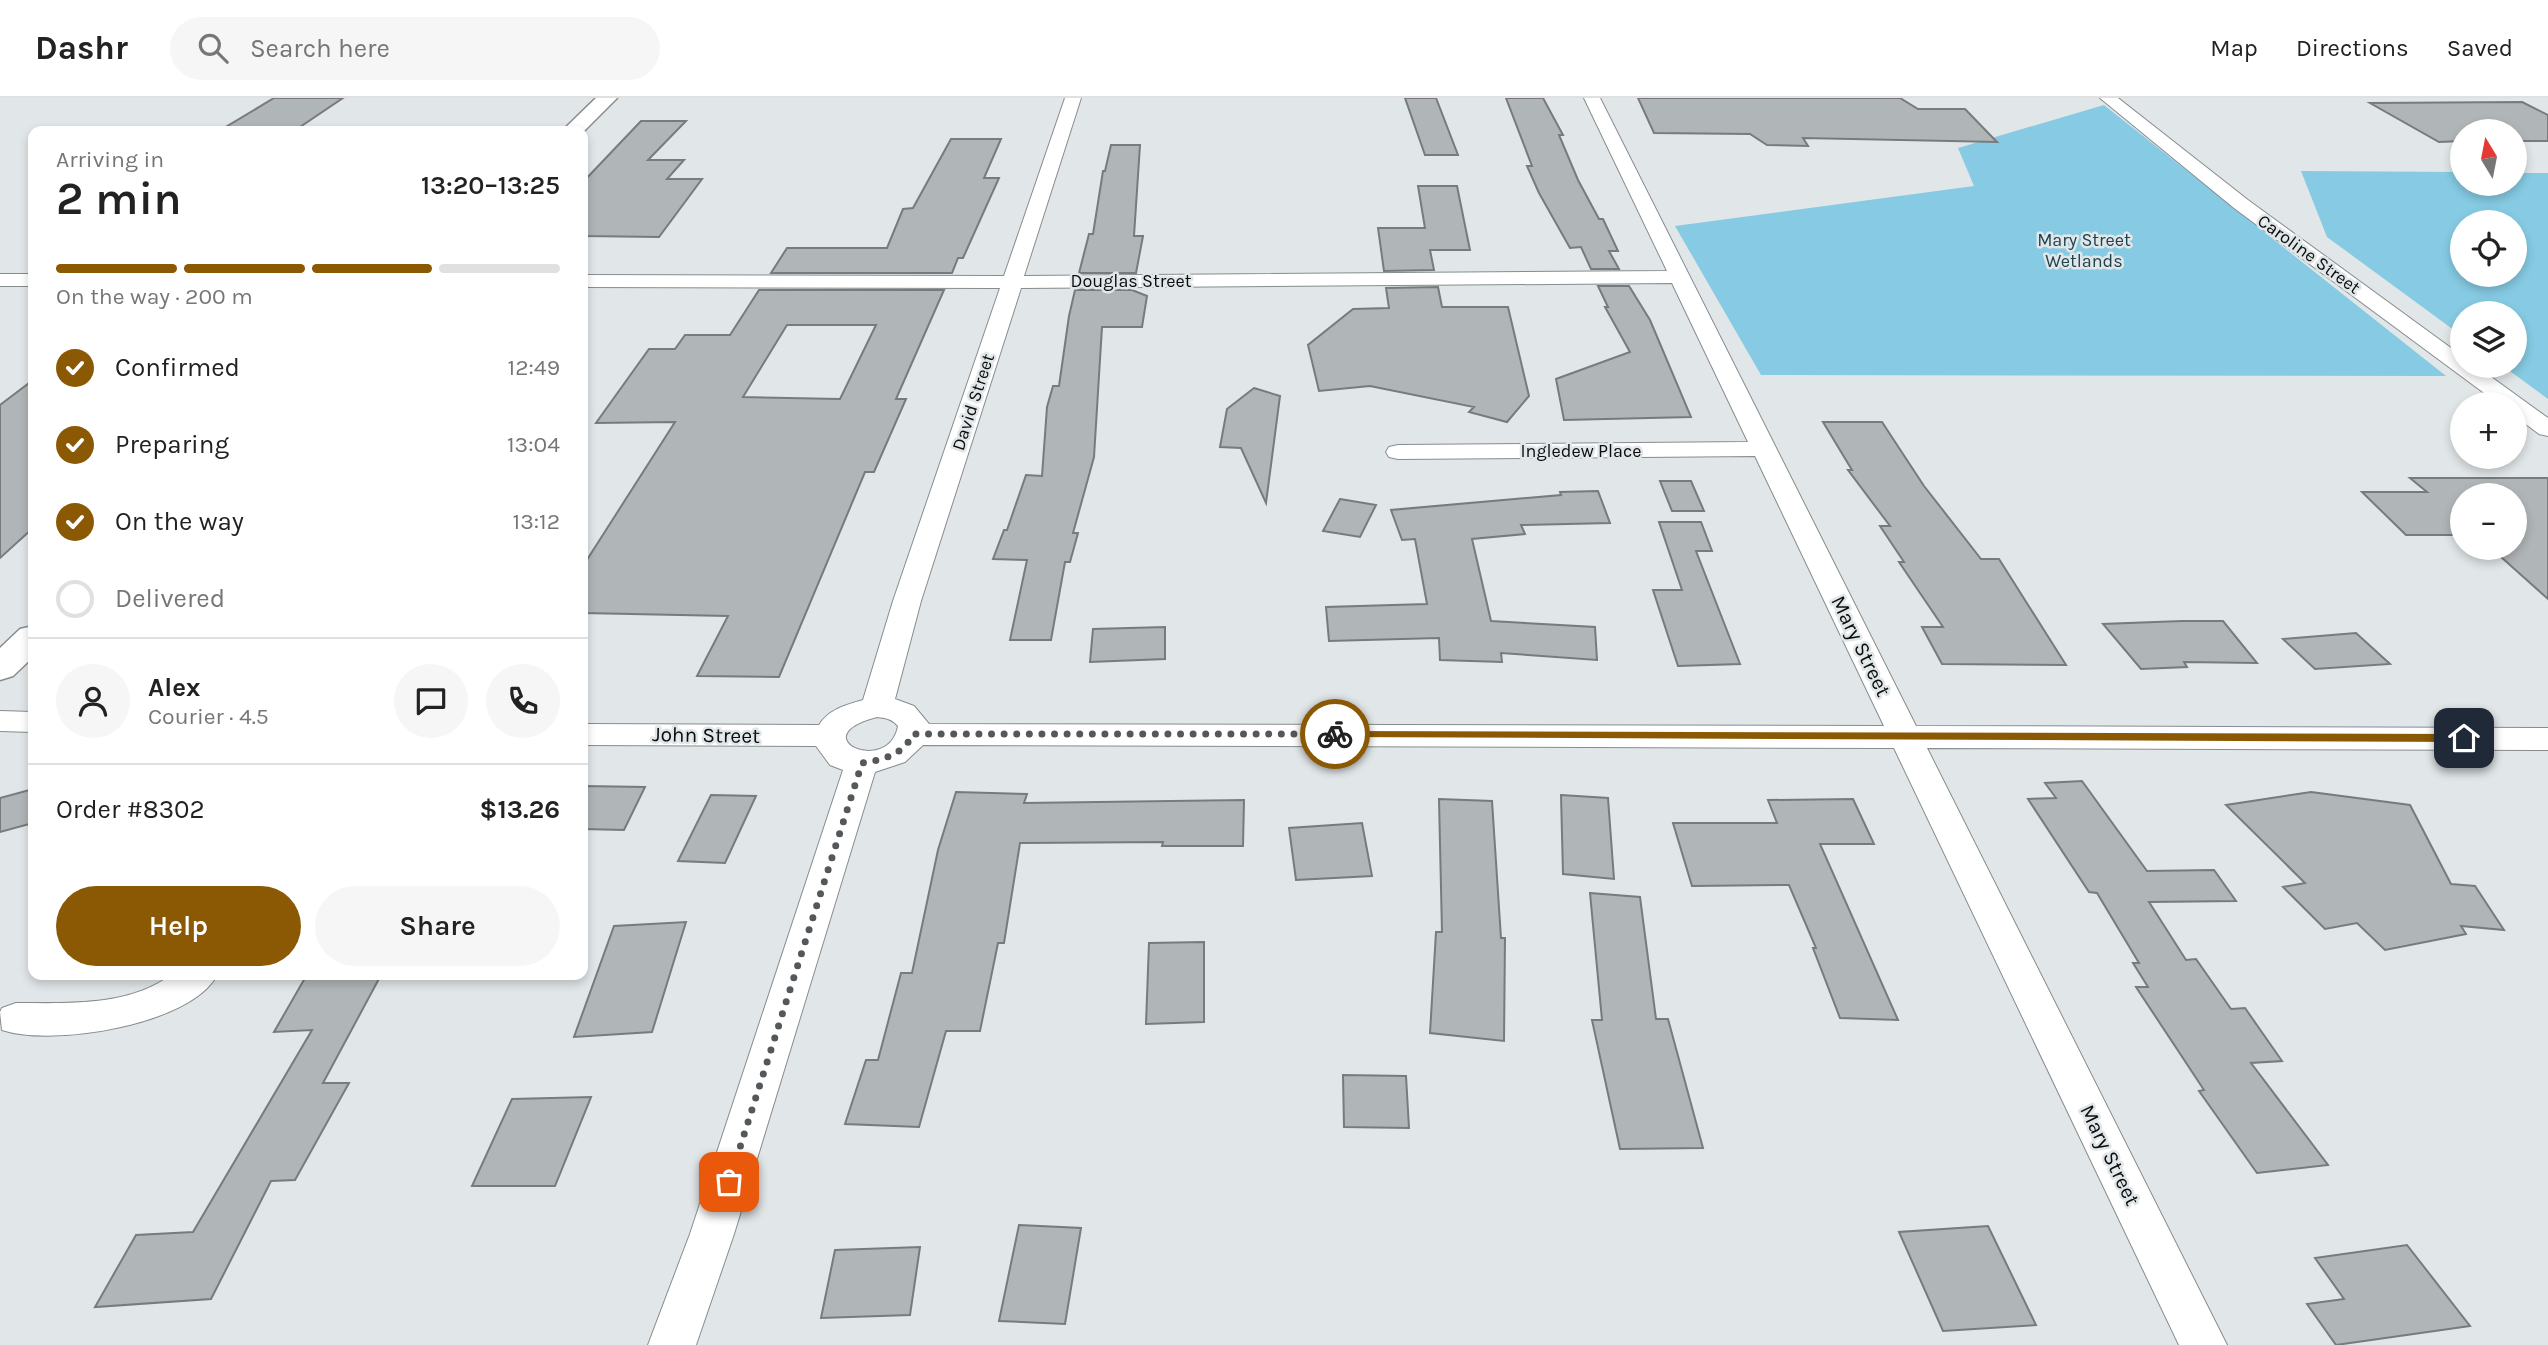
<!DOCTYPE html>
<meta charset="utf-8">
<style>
:root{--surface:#fff;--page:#f6f6f6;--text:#222;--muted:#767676;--line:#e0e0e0;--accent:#8b5903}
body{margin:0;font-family:Karla,sans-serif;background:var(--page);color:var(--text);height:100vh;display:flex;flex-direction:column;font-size:26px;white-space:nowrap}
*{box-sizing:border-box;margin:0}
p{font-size:23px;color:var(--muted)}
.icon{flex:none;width:38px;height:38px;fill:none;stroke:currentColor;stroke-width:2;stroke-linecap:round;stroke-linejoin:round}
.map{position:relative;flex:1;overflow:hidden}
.details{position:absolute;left:28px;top:28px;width:560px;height:854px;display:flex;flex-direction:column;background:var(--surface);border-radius:14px;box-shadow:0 4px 10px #0003}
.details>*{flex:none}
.needle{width:46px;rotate:350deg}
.tools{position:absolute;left:2450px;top:21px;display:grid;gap:14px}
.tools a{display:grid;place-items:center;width:77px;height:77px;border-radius:50%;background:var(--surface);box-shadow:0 4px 10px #0003;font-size:35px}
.pin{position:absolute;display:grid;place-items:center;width:60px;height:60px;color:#fff;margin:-30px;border-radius:14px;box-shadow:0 4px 10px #0006}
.courier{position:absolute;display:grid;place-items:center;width:70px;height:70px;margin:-35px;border:5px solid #8b5903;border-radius:50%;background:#fff;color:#222;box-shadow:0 2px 9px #0007}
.head em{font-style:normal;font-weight:600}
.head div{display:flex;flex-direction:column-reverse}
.head{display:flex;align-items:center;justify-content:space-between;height:119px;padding:0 28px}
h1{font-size:46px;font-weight:600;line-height:52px}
.bar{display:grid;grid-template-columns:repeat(4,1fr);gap:10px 7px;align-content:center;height:84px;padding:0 28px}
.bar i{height:9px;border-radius:5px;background:var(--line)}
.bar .selected{background:var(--accent)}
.bar p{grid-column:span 4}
.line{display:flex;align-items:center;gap:18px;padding:0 28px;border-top:2px solid var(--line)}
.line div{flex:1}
.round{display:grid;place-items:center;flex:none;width:74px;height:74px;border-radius:37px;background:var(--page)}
ol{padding:0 28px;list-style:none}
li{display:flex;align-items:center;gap:21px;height:77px}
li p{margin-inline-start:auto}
li .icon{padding:7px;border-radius:50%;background:var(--accent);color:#fff;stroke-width:4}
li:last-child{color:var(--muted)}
li i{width:38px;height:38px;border:4px solid var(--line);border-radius:50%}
.button{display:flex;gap:14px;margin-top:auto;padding:14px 28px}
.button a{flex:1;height:80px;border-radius:42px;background:var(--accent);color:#fff;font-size:28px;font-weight:600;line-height:80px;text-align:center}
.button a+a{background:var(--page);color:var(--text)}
header{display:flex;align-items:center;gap:42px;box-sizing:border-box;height:98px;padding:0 35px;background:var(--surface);border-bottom:2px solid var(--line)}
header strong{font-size:33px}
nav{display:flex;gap:38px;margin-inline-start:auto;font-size:24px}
.search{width:490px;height:63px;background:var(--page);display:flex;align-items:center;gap:18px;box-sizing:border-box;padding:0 24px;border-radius:38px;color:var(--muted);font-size:26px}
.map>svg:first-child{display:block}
.green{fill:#86cbe3;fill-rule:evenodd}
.building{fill:#b0b5b7;stroke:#777b7d;stroke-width:2;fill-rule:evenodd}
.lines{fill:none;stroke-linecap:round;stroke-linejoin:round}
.minor-casing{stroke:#878c8e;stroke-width:2}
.secondary-casing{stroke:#878c8e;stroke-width:3}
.minor{fill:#fff;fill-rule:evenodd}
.secondary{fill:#fff;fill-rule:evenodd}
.route{fill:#8b5903}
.done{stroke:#55585a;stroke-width:7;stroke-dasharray:0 12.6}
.labels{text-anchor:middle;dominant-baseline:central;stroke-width:5;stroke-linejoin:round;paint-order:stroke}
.far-park-label{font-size:18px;fill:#1e434f;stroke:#e1e6e8}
.far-street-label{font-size:18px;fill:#0a0c0d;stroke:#e1e6e8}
.street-label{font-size:21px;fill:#0a0c0d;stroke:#e1e6e8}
</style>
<header>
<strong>Dashr</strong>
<div class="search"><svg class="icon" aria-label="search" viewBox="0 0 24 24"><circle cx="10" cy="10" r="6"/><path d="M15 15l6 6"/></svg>Search here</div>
<nav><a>Map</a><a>Directions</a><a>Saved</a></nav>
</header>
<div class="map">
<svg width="2548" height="1247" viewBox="0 0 2548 1247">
<rect width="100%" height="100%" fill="#e1e6e8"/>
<path class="green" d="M 2104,7 L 2446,278 L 1761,277 L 1675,128 L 1974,88 L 1958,50 Z
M 2301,73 L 2462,74 L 2462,86 L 2515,86 L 2515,75 L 2548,75 L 2548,301 L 2503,268 L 2515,268 L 2515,215 L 2462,215 L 2462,238 L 2327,139 ZM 2515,124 L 2515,177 L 2462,177 L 2462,124 Z"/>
<path class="building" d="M 274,0 L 343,0 L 294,33 L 219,33 Z
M 1405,0 L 1436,0 L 1458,57 L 1425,57 Z
M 1506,0 L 1543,0 L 1563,37 L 1559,37 L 1578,82 L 1599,121 L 1603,121 L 1618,153 L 1609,153 L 1619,171 L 1591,171 L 1581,149 L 1570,150 L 1539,95 L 1527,68 L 1532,68 Z
M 1638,0 L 1900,0 L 1918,11 L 1965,11 L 1997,44 L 1803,40 L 1808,48 L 1767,47 L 1750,36 L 1654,35 Z
M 2522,4 L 2548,17 L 2548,43 L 2515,43 L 2515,33 L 2462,33 L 2462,43 L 2439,44 L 2370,5 Z
M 641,23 L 686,23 L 648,62 L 684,62 L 667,81 L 702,81 L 659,139 L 583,138 L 583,84 Z
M 951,41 L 1001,41 L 984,80 L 999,80 L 963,160 L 958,160 L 952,175 L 771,175 L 787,150 L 887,150 L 903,111 L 913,110 Z
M 1111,47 L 1140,47 L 1134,138 L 1143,138 L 1136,175 L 1079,175 L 1089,136 L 1093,136 L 1103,73 L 1105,73 Z
M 1418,88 L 1457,88 L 1470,152 L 1430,152 L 1434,172 L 1384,173 L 1378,130 L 1425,130 Z
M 1598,188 L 1629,188 L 1650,222 L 1691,319 L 1564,322 L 1556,281 L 1630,254 L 1605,209 L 1608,209 Z
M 1438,189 L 1442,209 L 1508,209 L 1529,298 L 1507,324 L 1469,314 L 1474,309 L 1370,288 L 1319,293 L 1308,247 L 1353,211 L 1389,210 L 1386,190 Z
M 759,192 L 944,192 L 896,301 L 906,301 L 874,374 L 865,374 L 779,579 L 697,578 L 728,518 L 583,515 L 583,468 L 675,324 L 596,325 L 649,251 L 675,251 L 685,237 L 730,237 ZM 787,227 L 876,227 L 840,301 L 743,299 Z
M 1075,192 L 1132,192 L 1147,198 L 1142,229 L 1102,229 L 1094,359 L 1073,435 L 1078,435 L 1070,464 L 1065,464 L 1051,542 L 1010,542 L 1027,462 L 993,461 L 1004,432 L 1007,432 L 1026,377 L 1042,378 L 1047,309 L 1053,288 L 1059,288 L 1069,218 Z
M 33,282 L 33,430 L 0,460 L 0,307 Z
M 1254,290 L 1280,298 L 1266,405 L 1241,350 L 1220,349 L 1227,311 Z
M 1823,324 L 1882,324 L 1924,388 L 1981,461 L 1999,461 L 2066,567 L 1942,566 L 1922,529 L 1943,529 L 1899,464 L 1904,464 L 1880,428 L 1890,428 L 1848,372 L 1852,372 Z
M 2410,380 L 2548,380 L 2548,501 L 2491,450 L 2515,450 L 2515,397 L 2462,397 L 2462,437 L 2406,437 L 2362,394 L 2427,394 Z
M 1660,383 L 1691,383 L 1704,413 L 1672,413 Z
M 1598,393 L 1610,425 L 1521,427 L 1525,436 L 1472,441 L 1491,523 L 1595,529 L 1597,562 L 1501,555 L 1502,564 L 1440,562 L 1439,540 L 1329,543 L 1326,509 L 1427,506 L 1415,441 L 1402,442 L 1391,412 L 1561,397 L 1560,394 Z
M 1340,401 L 1376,407 L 1360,439 L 1323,433 Z
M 1659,424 L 1701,424 L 1712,453 L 1696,453 L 1740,566 L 1678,568 L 1653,492 L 1682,492 Z
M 2182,523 L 2223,523 L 2257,565 L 2184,564 L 2187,569 L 2141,571 L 2103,526 Z
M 1165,529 L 1165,561 L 1090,564 L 1093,531 Z
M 2356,535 L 2390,566 L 2315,571 L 2283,541 Z
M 2082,683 L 2147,773 L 2214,772 L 2236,803 L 2149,804 L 2186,862 L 2196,861 L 2231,911 L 2245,910 L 2282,963 L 2251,965 L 2328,1067 L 2257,1075 L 2199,993 L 2204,992 L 2136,889 L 2148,889 L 2133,865 L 2139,865 L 2097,795 L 2089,794 L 2028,701 L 2056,700 L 2045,685 Z
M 583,688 L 645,689 L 624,732 L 583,731 Z
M 33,691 L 33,725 L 0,734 L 0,700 Z
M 956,694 L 1027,696 L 1024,705 L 1244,702 L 1243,748 L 1162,748 L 1163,744 L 1020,745 L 1004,845 L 998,845 L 980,933 L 946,933 L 919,1029 L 845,1026 L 866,962 L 878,962 L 901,875 L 912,875 L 938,752 Z
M 2311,694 L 2410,707 L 2451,786 L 2475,788 L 2504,832 L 2461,828 L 2466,836 L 2385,852 L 2357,825 L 2325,831 L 2283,789 L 2305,785 L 2226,707 Z
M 711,697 L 756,698 L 725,765 L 678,763 Z
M 1561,697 L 1608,700 L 1614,781 L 1563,776 Z
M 1439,701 L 1492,703 L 1501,840 L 1505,840 L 1504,943 L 1430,935 L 1436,834 L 1442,834 Z
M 1853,701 L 1874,746 L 1820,746 L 1898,922 L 1840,920 L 1813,850 L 1816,850 L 1789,787 L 1692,788 L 1673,725 L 1777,725 L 1768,702 Z
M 1362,725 L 1372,778 L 1296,782 L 1289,730 Z
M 1590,795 L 1640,799 L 1656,921 L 1668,921 L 1703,1050 L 1620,1051 L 1592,922 L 1602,922 Z
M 686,824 L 652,934 L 574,939 L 614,828 Z
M 1204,844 L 1204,924 L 1146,926 L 1149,845 Z
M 381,877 L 323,985 L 349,985 L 295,1082 L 271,1083 L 211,1201 L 95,1209 L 136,1137 L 193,1134 L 312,932 L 274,934 L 305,880 Z
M 1343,977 L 1406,978 L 1409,1030 L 1344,1029 Z
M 591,999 L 555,1088 L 472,1088 L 512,1001 Z
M 1019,1127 L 1081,1130 L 1065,1226 L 999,1223 Z
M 1988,1128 L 2036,1227 L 1943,1233 L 1899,1134 Z
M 2407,1147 L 2470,1228 L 2336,1247 L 2307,1206 L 2344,1201 L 2315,1160 Z
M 920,1149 L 910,1217 L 821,1220 L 835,1152 Z"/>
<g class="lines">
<g class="minor-casing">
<path id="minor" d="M 1065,0 L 1081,0 L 1024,178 L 1667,173 L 1584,0 L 1600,0 L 1916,628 L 2548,630 L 2548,652 L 1927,650 L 2227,1247 L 2179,1247 L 1894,650 L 923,647 L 905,664 L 875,674 L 734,1136 L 696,1247 L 648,1247 L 690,1136 L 843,672 L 830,667 L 816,648 L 583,647 L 583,626 L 819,627 C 829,611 846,607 863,602 L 893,503 L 1000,190 L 583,189 L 583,177 L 1004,178 ZM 1672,185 L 1748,344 L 1398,347 L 1389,349 L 1386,354 L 1389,359 L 1398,361 L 1755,358 L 1884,628 L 929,626 L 914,608 L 895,601 L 921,503 L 1021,190 ZM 877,619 C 886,620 892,621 898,628 C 889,679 800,639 877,619 Z
M 2100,0 L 2118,0 L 2248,102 L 2462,258 L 2462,268 L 2476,268 L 2548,320 L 2548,338 L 2539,336 L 2515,318 L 2515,306 L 2499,306 L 2234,110 Z
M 0,176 L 33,176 L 33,188 L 0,188 Z
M 0,613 L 33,614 L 33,634 L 0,633 Z
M 171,877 L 217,877 C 191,927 52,949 2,932 L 0,914 L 2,910 L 16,905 C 66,905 128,909 171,877 Z"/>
</g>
<g class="secondary-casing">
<path id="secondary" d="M 596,0 L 617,0 L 583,34 L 562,33 Z
M 33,528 L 33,559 L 13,578 L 0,582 L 0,550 L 20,531 Z"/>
</g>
<use href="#minor" class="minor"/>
<use href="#secondary" class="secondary"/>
</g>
<path class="route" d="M 1335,633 L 2464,636 L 2470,640 L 2464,644 L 1331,639 L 1329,636 Z"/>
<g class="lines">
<path class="done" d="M 729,1084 L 862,665 C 884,662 904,656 913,636 L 1335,636"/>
</g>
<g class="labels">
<g class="far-park-label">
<text x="2084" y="142">Mary Street<tspan x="2084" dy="21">Wetlands</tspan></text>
</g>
<g class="far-street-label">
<text transform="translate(2309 156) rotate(36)">Caroline Street</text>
<text x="1131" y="183">Douglas Street</text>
<text transform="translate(973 304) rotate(-72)">David Street</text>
<text x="1581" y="353">Ingledew Place</text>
</g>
<g class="street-label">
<text transform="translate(1861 548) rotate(64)">Mary Street</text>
<text transform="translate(706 637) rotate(1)">John Street</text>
<text transform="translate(2110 1057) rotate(64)">Mary Street</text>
</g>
</g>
</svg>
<div class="tools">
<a><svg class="needle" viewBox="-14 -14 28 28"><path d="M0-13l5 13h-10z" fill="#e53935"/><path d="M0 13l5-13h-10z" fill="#767676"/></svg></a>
<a><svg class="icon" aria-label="locate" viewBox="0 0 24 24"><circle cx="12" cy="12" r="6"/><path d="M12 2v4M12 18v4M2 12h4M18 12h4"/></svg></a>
<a><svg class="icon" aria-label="layers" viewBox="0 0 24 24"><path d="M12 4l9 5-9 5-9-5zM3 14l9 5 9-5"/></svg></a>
<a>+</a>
<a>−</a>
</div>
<div class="pin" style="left:729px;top:1084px;background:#ea580c"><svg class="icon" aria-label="bag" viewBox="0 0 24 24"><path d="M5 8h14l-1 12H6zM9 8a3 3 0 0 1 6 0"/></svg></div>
<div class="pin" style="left:2464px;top:640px;background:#1f2937"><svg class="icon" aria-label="home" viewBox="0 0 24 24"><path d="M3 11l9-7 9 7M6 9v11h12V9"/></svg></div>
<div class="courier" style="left:1335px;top:636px"><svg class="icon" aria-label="bike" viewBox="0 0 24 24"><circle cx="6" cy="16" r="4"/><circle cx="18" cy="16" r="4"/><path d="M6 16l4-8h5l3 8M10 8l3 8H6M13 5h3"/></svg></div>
<section class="details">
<div class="head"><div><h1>2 min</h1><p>Arriving in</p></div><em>13:20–13:25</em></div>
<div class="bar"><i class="selected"></i><i class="selected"></i><i class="selected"></i><i></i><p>On the way · 200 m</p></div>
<ol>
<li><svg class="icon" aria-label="check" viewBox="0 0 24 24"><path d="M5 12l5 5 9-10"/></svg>Confirmed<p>12:49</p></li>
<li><svg class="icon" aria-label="check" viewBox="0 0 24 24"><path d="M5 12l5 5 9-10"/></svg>Preparing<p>13:04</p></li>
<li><svg class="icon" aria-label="check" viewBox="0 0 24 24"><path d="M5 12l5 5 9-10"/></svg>On the way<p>13:12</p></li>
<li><i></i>Delivered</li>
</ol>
<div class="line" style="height:126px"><a class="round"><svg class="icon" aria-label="person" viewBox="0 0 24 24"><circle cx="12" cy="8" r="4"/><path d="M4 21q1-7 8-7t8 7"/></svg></a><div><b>Alex</b><p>Courier · 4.5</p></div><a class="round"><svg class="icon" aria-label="chat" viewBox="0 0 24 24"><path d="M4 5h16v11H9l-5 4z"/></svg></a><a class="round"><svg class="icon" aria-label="phone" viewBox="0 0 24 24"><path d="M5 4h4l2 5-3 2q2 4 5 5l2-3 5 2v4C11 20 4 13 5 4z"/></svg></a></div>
<div class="line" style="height:91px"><div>Order #8302</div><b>$13.26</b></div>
<div class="button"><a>Help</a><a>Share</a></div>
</section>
</div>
